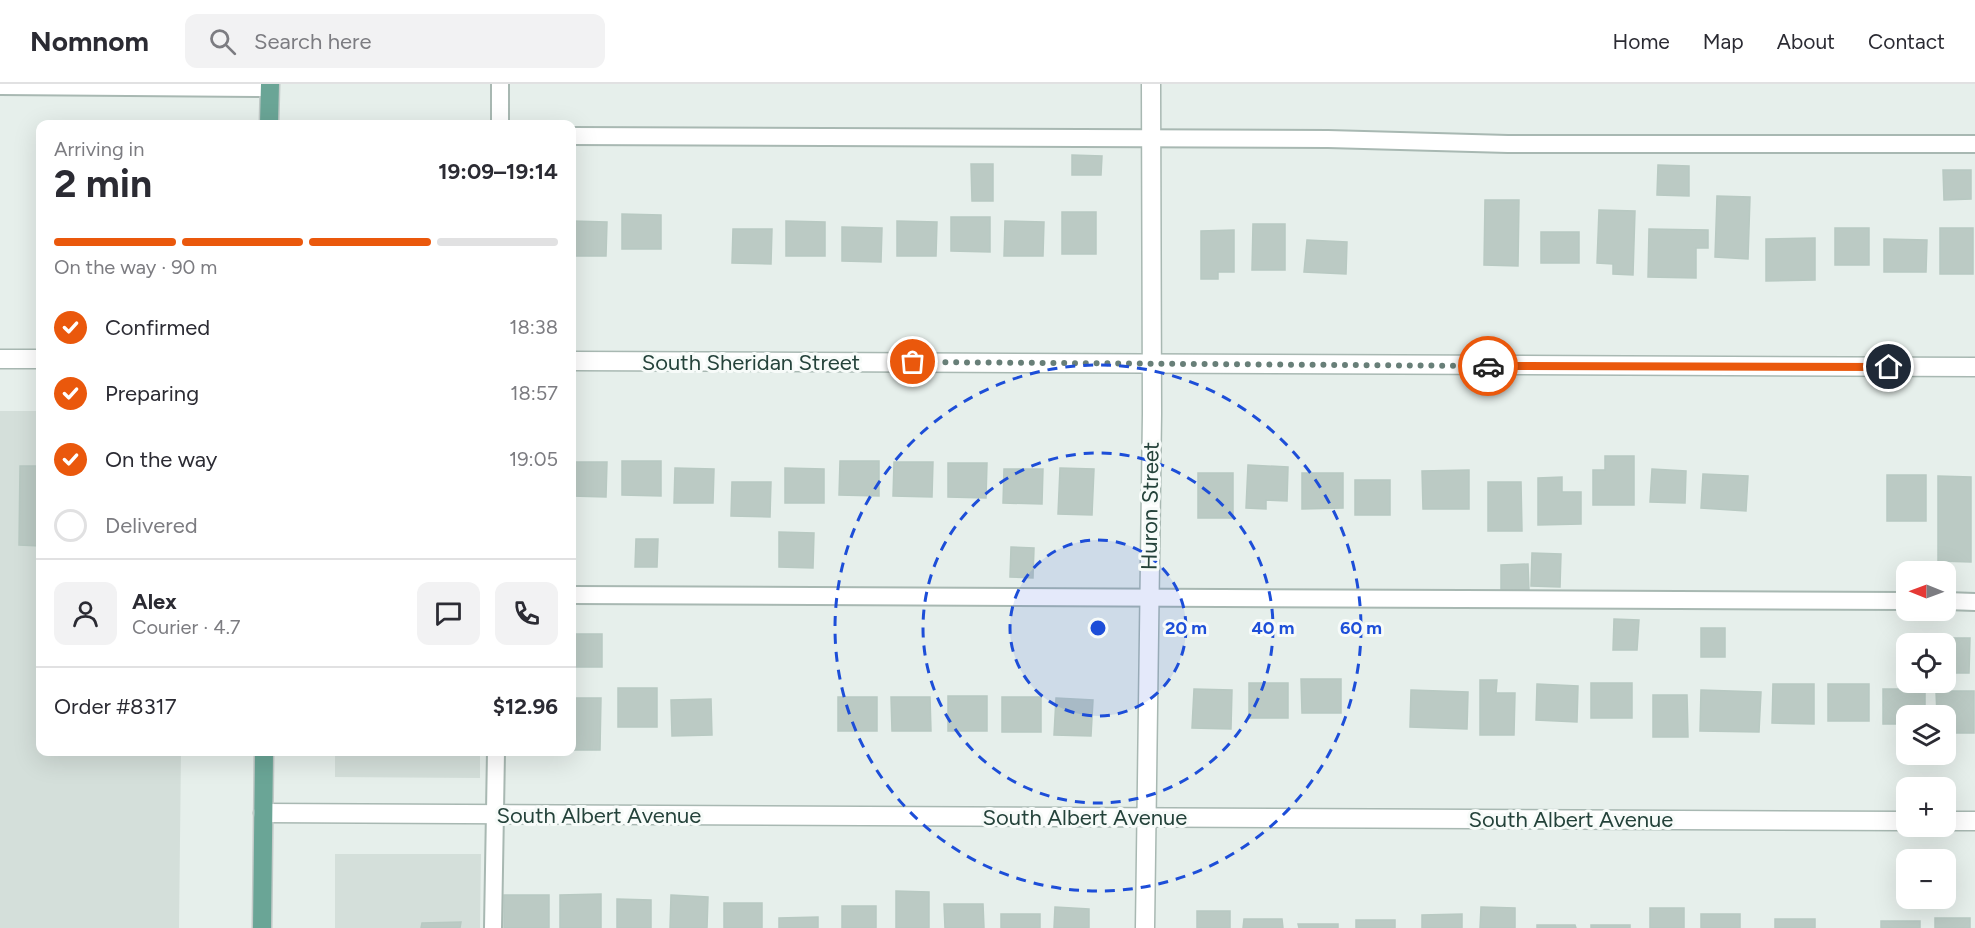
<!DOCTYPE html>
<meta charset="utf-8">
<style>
:root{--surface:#fff;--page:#f2f2f3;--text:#2b2b33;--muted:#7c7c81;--line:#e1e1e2;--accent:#ea580c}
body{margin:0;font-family:Figtree,sans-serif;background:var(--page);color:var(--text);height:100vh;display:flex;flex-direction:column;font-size:22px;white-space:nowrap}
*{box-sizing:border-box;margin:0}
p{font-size:20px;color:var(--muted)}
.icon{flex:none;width:33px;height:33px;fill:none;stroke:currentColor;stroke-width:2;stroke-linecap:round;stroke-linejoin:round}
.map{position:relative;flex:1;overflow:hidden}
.side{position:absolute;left:36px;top:36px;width:540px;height:636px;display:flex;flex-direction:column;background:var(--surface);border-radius:12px;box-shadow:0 6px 24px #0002}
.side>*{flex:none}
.needle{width:39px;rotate:271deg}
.controls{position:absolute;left:1896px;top:477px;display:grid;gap:12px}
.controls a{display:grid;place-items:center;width:60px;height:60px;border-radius:12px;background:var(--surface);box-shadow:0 6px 24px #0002;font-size:30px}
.pin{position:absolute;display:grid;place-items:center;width:51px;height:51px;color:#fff;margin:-26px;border:3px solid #fff;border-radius:50%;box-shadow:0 2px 6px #0007}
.courier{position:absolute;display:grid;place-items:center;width:60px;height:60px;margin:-30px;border:4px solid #ea580c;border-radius:50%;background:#fff;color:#222;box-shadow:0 2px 8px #0007}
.summary em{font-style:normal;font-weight:700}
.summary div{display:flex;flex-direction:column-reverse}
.summary{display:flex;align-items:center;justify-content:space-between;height:102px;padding:0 18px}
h1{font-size:39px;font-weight:700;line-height:45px}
.bar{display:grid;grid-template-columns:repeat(4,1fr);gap:9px 6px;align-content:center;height:72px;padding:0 18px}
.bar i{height:8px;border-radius:4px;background:var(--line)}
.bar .current{background:var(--accent)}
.bar p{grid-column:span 4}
.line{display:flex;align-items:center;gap:15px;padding:0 18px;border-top:2px solid var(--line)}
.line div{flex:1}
.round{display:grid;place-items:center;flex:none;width:63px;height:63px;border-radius:12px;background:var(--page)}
ol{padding:0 18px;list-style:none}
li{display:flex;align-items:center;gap:18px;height:66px}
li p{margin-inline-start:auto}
li .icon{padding:6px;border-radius:50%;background:var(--accent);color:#fff;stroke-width:4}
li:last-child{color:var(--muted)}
li i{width:33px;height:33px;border:3px solid var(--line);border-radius:50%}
header{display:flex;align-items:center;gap:36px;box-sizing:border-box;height:84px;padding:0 30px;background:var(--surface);border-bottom:2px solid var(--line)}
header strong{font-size:28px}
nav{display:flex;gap:33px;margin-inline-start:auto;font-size:21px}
.search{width:420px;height:54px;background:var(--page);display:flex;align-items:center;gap:15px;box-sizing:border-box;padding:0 21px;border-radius:12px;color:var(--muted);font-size:22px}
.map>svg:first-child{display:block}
.built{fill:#d4dfda}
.building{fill:#bbcac4;stroke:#b8c9c2;stroke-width:1.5}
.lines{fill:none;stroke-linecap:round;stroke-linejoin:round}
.service-casing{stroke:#a8b8b2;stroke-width:20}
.minor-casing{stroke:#a8b8b2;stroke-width:21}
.tertiary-casing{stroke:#a8b8b2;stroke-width:21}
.primary-casing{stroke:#c2cac8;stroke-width:21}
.service{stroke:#fff;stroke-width:16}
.minor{stroke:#fff;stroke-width:18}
.tertiary{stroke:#fff;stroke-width:18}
.primary{stroke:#6aa596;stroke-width:18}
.done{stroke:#687f78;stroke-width:6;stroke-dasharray:0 10.8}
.route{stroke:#ea580c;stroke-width:8}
.ring{fill:none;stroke:#1d4ed8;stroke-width:3;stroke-dasharray:10 8}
.labels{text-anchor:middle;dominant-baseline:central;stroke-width:6;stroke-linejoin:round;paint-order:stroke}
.street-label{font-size:22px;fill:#24423a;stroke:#f7fbf9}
.centre{fill:#1d4ed8;stroke:#f7fbf9;stroke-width:3}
.ring-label{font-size:18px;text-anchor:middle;font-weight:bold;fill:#1d4ed8;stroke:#f7fbf9;stroke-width:6;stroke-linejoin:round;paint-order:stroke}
</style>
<header>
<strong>Nomnom</strong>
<div class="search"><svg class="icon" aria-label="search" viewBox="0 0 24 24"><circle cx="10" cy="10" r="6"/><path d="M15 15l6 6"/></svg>Search here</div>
<nav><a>Home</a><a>Map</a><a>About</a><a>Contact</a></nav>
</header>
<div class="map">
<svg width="1975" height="844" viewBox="0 0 1975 844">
<rect width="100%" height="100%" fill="#e6efeb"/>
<path class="built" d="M 0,327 L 40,327 L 40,668 L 181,668 L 179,844 L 0,844 Z
M 335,668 L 480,668 L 480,694 L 335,693 Z
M 335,770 L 481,770 L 480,844 L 335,844 Z"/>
<path class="building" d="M 1072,71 L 1102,72 L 1101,91 L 1072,91 Z
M 971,80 L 993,80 L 993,117 L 972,117 Z
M 1658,81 L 1689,82 L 1689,112 L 1657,111 Z
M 1943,86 L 1971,86 L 1971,115 L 1944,116 Z
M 1717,112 L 1750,113 L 1748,175 L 1715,173 Z
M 1485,116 L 1519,116 L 1518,182 L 1484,181 Z
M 1599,126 L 1635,127 L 1633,191 L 1613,190 L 1613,180 L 1597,179 Z
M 1062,128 L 1096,128 L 1096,170 L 1062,170 Z
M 622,130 L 661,131 L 661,165 L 622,165 Z
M 951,133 L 990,133 L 990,168 L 951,167 Z
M 572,137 L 607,138 L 606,172 L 572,172 Z
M 786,137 L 825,138 L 825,172 L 786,172 Z
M 897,137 L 937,138 L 936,172 L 897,172 Z
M 1005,137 L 1044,138 L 1043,172 L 1004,172 Z
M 1253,140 L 1285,140 L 1285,186 L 1252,186 Z
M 842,143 L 882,144 L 881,178 L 842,177 Z
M 1835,144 L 1869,144 L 1869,181 L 1835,181 Z
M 1940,144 L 1973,144 L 1973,190 L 1940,190 Z
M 733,145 L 772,145 L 771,180 L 732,179 Z
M 1649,145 L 1708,146 L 1708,164 L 1696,164 L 1696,194 L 1648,193 Z
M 1234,146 L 1234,188 L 1218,188 L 1218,195 L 1201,195 L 1201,147 Z
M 1541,148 L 1579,148 L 1579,179 L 1541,179 Z
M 1815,154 L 1815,196 L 1766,197 L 1766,155 Z
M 1884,155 L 1927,156 L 1926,188 L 1884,188 Z
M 1307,156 L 1347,158 L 1346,190 L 1304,188 Z
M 1605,372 L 1634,372 L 1634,421 L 1593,421 L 1593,386 L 1605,386 Z
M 622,377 L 661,377 L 661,412 L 622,411 Z
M 840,377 L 879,377 L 879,412 L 839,411 Z
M 572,378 L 607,378 L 606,413 L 572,412 Z
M 894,378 L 933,378 L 932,413 L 893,412 Z
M 948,379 L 987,379 L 986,414 L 948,413 Z
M 1248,381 L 1288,383 L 1287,417 L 1266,416 L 1266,425 L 1246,424 Z
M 20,382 L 40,382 L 40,462 L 19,461 Z
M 675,384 L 714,385 L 713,419 L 674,419 Z
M 785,384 L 824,385 L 824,419 L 785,419 Z
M 1060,384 L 1094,385 L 1092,431 L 1058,430 Z
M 1004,385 L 1043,385 L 1042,420 L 1003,419 Z
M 1652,385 L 1686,387 L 1685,419 L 1650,418 Z
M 1469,386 L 1469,425 L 1423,425 L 1422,387 Z
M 1198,389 L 1233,389 L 1233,434 L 1198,434 Z
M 1302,389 L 1343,389 L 1343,424 L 1302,425 Z
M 1703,390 L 1748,392 L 1746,427 L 1701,424 Z
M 1887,391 L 1926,391 L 1926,437 L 1887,437 Z
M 1938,392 L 1971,393 L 1971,478 L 1938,477 Z
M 1562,393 L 1562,408 L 1581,408 L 1581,440 L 1538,441 L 1538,394 Z
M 1355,396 L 1390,396 L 1390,431 L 1355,431 Z
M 732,398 L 771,398 L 770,433 L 731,432 Z
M 1488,398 L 1521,398 L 1522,447 L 1488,447 Z
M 779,448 L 814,449 L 813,484 L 779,483 Z
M 636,455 L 658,455 L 657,483 L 635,483 Z
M 1011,463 L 1034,464 L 1033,494 L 1010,493 Z
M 1532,469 L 1561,470 L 1560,503 L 1531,502 Z
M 1528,480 L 1529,507 L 1501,508 L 1501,481 Z
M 1614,535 L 1639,536 L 1637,566 L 1613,566 Z
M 1701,544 L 1725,544 L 1725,573 L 1701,573 Z
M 572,550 L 602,550 L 602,583 L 572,583 Z
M 1938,554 L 1970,554 L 1969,589 L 1946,589 L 1946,560 L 1938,560 Z
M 1301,595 L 1341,595 L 1341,629 L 1302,629 Z
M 1480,596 L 1497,596 L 1496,609 L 1515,609 L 1514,651 L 1480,651 Z
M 1249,599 L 1288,599 L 1288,634 L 1249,634 Z
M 1591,599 L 1632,599 L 1632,634 L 1591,634 Z
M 1537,600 L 1578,602 L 1577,638 L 1536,636 Z
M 1773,600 L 1814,600 L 1814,640 L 1772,639 Z
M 1828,600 L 1869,600 L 1869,637 L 1828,637 Z
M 618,604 L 657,604 L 657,643 L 618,643 Z
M 1194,605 L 1232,606 L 1231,645 L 1192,644 Z
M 1883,605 L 1925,605 L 1925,632 L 1906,632 L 1906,640 L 1883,640 Z
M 1411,606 L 1468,608 L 1467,645 L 1410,643 Z
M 1701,606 L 1761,608 L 1759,648 L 1700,647 Z
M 1936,607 L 1974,607 L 1974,649 L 1946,649 L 1946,632 L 1937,632 Z
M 1653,611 L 1687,611 L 1688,653 L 1653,653 Z
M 948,612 L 987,612 L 987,647 L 948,647 Z
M 838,613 L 877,613 L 877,647 L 838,647 Z
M 891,613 L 930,613 L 931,647 L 892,647 Z
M 1002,613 L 1041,613 L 1041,648 L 1002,648 Z
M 572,614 L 601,614 L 600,666 L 572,666 Z
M 1056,614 L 1093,616 L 1091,652 L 1054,651 Z
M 711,615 L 712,651 L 672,652 L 671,616 Z
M 896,807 L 929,808 L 929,844 L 896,844 Z
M 601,810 L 601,844 L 560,844 L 560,811 Z
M 504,811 L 549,811 L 549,844 L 504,844 Z
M 671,811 L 708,813 L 707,844 L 670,844 Z
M 617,815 L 651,816 L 651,844 L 617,844 Z
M 724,819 L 762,819 L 762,844 L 724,844 Z
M 944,820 L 983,820 L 984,844 L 945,844 Z
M 842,822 L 876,822 L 876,844 L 842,844 Z
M 1055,823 L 1089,825 L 1089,844 L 1054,844 Z
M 1481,823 L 1515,824 L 1515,844 L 1480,844 Z
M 1650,824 L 1684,824 L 1684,844 L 1650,844 Z
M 1197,827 L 1230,827 L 1230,844 L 1197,844 Z
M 1001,830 L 1040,830 L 1040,844 L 1001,844 Z
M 1462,830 L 1462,844 L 1422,844 L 1422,831 Z
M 1701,830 L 1740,830 L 1740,844 L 1701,844 Z
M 818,833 L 818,844 L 779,844 L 779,834 Z
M 1935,834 L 1970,834 L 1970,844 L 1935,844 Z
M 1244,835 L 1282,835 L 1283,844 L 1243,844 Z
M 1775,835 L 1815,835 L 1815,844 L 1775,844 Z
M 1356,836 L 1395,836 L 1395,844 L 1356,844 Z
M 1881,837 L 1920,837 L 1920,844 L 1881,844 Z
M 461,838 L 460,844 L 421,844 L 422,839 Z
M 1298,840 L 1338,840 L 1338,844 L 1299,844 Z
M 1537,841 L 1575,841 L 1576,844 L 1537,844 Z
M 1591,841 L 1630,841 L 1630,844 L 1591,844 Z"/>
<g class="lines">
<g class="service-casing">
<path id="service" d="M 500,0 L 500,40
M 0,2 L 270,4
M 572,52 L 1328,55 L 1508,60 L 1975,60
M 572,511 L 1906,517
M 1946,517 L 1975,518
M 493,844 L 496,668"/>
</g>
<g class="minor-casing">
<path id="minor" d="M 263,729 L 1906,737
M 1946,737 L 1975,737
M 1145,844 L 1152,330 L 1151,0"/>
</g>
<g class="tertiary-casing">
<path id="tertiary" d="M 0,275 L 40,275
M 572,277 L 1975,283"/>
</g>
<g class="primary-casing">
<path id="primary" d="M 269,40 L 270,0
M 262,844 L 264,668"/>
</g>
<use href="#service" class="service"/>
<use href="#minor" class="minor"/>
<use href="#tertiary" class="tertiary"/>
<use href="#primary" class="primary"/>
</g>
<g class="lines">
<path class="done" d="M 913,278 L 1488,282"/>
<path class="route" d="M 1488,282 L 1889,283"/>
</g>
<circle cx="1098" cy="544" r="88" fill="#1d4ed8" fill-opacity=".12"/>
<g class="ring">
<circle cx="1098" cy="544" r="88"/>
<circle cx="1098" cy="544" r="175"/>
<circle cx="1098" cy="544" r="263"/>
</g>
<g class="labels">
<g class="street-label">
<text x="751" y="278">South Sheridan Street</text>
<text transform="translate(1150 422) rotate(-89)">Huron Street</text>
<text x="599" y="731">South Albert Avenue</text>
<text x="1085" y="733">South Albert Avenue</text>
<text x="1571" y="735">South Albert Avenue</text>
</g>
</g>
<circle cx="1098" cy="544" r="9" class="centre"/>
<g class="ring-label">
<text x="1186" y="550">20 m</text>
<text x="1273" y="550">40 m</text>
<text x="1361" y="550">60 m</text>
</g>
</svg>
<div class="controls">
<a><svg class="needle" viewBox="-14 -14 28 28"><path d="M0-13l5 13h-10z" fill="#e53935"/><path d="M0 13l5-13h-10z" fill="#7c7c81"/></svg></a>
<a><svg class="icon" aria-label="locate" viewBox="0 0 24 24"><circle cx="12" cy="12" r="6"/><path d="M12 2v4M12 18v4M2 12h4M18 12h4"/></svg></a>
<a><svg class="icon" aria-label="layers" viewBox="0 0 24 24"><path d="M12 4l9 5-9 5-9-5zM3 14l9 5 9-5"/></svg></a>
<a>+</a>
<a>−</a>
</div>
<div class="pin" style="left:913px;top:278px;background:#ea580c"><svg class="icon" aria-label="bag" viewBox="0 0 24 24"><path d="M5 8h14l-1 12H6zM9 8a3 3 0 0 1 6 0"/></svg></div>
<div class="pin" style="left:1889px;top:283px;background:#1f2937"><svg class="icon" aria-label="home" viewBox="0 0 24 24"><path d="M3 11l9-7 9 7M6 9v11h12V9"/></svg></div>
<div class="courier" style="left:1488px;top:282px"><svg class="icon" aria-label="car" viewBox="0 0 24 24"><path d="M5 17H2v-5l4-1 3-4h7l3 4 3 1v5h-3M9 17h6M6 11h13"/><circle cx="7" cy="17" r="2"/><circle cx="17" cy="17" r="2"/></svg></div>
<section class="side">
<div class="summary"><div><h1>2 min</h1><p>Arriving in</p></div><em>19:09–19:14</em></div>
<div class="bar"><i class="current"></i><i class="current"></i><i class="current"></i><i></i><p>On the way · 90 m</p></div>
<ol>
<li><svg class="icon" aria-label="check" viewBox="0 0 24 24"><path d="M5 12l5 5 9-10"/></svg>Confirmed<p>18:38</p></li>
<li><svg class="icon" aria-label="check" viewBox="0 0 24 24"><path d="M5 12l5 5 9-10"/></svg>Preparing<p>18:57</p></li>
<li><svg class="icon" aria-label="check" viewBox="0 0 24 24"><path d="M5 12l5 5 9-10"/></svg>On the way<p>19:05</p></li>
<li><i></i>Delivered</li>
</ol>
<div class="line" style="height:108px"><a class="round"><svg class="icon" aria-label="person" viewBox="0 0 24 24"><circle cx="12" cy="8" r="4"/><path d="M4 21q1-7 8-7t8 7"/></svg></a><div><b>Alex</b><p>Courier · 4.7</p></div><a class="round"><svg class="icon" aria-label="chat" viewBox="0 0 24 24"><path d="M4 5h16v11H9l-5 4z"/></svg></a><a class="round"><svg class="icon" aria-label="phone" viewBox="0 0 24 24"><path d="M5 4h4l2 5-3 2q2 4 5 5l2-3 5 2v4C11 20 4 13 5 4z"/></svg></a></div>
<div class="line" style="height:78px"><div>Order #8317</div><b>$12.96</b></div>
</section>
</div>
